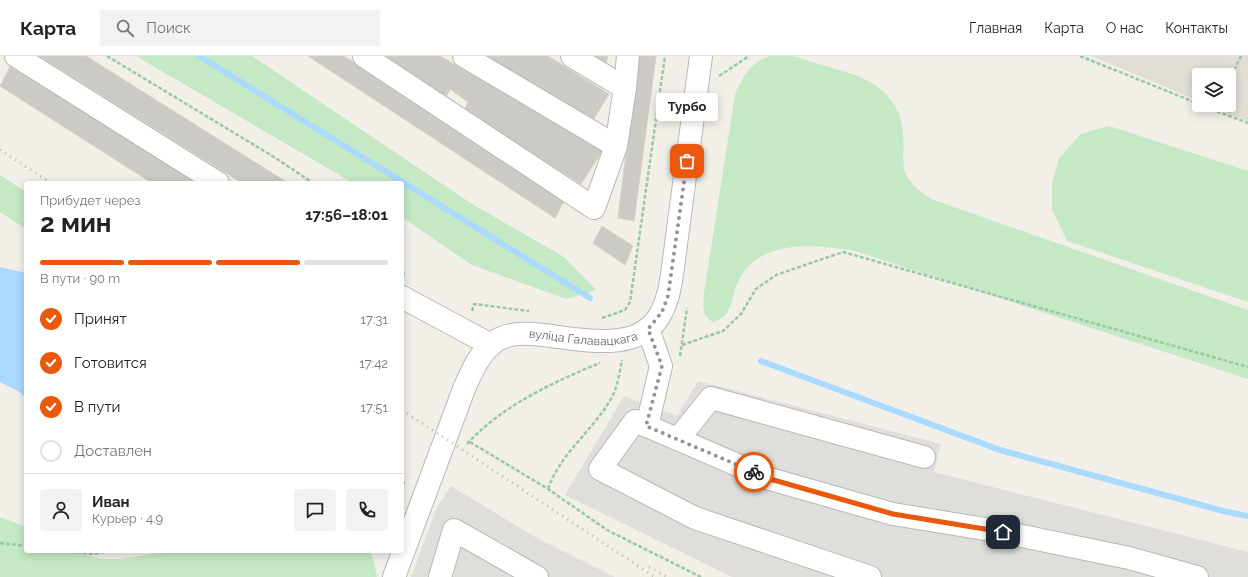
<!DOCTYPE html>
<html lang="ru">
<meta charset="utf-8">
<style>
:root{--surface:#fff;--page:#f2f2f2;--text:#222;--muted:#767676;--line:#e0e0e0;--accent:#ea580c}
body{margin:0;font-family:Raleway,sans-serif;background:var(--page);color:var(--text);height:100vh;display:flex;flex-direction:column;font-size:15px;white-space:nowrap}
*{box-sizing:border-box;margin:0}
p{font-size:13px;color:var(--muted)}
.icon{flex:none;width:22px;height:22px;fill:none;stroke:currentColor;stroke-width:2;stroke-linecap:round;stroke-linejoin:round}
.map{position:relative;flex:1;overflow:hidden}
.panel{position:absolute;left:24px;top:125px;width:380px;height:372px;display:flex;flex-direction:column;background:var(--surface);border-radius:4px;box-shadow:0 2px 10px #0003}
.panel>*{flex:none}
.controls{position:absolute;left:1192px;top:12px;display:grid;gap:8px}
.controls a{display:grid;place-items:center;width:44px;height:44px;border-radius:4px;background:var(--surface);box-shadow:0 2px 10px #0003;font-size:20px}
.pin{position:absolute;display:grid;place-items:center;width:34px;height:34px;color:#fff;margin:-17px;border-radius:8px;box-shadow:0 2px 6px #0006}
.courier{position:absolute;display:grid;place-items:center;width:40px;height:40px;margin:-20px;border:3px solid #ea580c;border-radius:50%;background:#fff;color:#222;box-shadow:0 1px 5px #0007}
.bubble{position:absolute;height:28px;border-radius:4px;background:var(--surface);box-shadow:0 2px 10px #0003;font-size:13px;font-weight:700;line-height:28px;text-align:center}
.head em{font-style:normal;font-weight:700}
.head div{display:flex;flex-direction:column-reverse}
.head{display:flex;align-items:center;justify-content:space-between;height:68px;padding:0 16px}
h1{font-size:26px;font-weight:700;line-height:30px}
.bar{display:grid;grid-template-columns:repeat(4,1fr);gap:6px 4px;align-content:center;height:48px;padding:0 16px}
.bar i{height:5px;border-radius:3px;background:var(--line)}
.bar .active{background:var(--accent)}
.bar p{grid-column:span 4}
.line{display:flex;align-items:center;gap:10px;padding:0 16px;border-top:1px solid var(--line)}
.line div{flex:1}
.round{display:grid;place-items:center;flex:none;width:42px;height:42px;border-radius:4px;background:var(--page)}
ol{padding:0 16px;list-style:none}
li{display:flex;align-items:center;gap:12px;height:44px}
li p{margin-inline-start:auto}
li .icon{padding:4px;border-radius:50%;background:var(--accent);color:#fff;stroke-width:4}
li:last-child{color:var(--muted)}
li i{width:22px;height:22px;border:2px solid var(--line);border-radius:50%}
header{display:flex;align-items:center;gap:24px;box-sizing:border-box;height:56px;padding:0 20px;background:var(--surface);border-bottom:1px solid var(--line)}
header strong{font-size:19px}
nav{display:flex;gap:22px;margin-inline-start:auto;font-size:14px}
.search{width:280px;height:36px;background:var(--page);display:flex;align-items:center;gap:10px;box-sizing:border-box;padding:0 14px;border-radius:4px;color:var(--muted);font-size:15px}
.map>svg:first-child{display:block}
.industrial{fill:#e0deda}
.education{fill:#e1ded6}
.green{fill:#c5e8c5}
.water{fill:#aadaff}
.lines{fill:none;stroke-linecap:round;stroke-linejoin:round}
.stream{stroke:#aadaff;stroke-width:6}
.building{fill:#cccac5;stroke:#d6d1c6}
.minor-casing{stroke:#b5b8bc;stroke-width:24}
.path{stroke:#9cc7a9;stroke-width:2.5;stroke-dasharray:4 2;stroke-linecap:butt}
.minor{stroke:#fff;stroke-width:22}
.rail{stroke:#b6b7b8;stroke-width:3;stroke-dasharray:1 5;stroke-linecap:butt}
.done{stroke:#929495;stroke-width:4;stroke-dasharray:0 7.2}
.route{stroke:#ea580c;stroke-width:5}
.labels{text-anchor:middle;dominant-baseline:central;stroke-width:3.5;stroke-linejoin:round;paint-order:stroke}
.street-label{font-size:12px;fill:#5f6368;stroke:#fff}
</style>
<header>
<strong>Карта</strong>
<div class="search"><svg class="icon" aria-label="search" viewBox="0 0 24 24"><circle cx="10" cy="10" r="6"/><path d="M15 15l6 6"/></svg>Поиск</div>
<nav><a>Главная</a><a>Карта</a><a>О нас</a><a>Контакты</a></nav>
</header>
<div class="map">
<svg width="1248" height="521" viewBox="0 0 1248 521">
<rect width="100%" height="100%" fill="#f1efe8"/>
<path class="industrial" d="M 698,325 L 941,388 L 934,416 L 1248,496 L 1248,521 L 732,521 L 565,439 L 624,340 L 677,360 Z
M 451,430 L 535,481 L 615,521 L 411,521 L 437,451 Z"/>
<path class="education" d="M 1091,0 L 1248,0 L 1248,66 L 1208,49 L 1229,49 L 1229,19 L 1199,19 L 1199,45 Z"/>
<path class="green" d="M 136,0 L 252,0 L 472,148 L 564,201 L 596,234 L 566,243 L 472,209 L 402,161 L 402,127 L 353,127 Z
M 770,0 C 777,0 784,0 791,0 C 800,1 809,5 818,8 C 835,13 854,17 870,26 C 885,34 900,52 902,69 C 908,107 891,116 931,143 L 1248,254 L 1248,323 L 855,195 C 818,189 762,182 740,222 C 730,239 735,260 713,266 C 701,259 703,250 704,237 L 735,39 C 742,22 750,6 770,0 Z
M 1109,70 L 1248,115 L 1248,246 L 1067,185 L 1052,153 L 1052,127 L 1059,102 L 1081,78 Z
M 0,119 L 26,136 L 26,173 L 0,156 Z
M 0,461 L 26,471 L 26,495 L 70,495 L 101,503 L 121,503 L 169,495 L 369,495 L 373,502 L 377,521 L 0,521 Z"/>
<path class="water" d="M 0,211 L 26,217 L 26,342 L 18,335 L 0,326 Z"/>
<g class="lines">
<path class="stream" d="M 199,0 L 590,242
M 761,305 L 1000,394 L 1223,455 L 1248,460"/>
</g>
<path class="building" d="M 39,0 L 86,0 L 288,127 L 242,127 Z
M 308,0 L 344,0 L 564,145 L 555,162 Z
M 372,0 L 440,0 L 603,94 L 581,128 L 464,55 L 468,46 L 450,33 L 446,41 Z
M 484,0 L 548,0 L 609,38 L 592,66 Z
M 587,0 L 608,0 L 605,11 Z
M 638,0 L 656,0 L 634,165 L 618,162 Z
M 10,11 L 147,93 L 200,127 L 152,127 L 0,30 Z
M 602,170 L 633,190 L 625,209 L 593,187 Z"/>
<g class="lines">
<g class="minor-casing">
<g id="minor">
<path d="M 16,0 L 218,127"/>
<path d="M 364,0 L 594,152 L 616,90 L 464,0"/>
<path d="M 572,0 L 625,32 L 628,0"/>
<path d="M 616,90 L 625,32"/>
<path d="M 402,241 L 491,289"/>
<path d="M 648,273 L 661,310 L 647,370 L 770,423 L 893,458 L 1003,476 L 1129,502 L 1197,521"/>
<path d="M 647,370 L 635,365 L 600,413 L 695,462 L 870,521"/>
<path d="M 678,383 L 711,342 L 924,401"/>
<path id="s1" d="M 394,521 L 464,333 C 471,317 479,298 493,287 C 507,276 526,277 543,279 C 580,283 642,299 662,255 C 669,241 671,226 673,211 L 701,0"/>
<path d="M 440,521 L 454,474 L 537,521"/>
</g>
</g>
<path class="path" d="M 107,0 L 274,101 L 313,127
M 1080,0 L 1199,48
M 719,20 L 749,0
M 1229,25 L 1241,0
M 1200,49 L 1248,67
M 1215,55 L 1217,49
M 402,204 L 404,222
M 472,255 L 474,248 L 529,255
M 602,262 L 625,254 L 630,246 L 665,0
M 682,289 L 723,275 L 741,258 L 756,233 L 776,219 L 843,196 L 1248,311
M 680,300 L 687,252
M 470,386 L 548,433 L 607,474 L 701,521
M 467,388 C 500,351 555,325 600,307
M 402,427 L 405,427
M 548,433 C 561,395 597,372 614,337 C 618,327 620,314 622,304
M 0,487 L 26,490
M 65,495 L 91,498 L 112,495"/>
<use href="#minor" class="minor"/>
<path class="rail" d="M 0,94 L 51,127
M 402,354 L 655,521
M 649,511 L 668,521"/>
</g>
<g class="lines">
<path class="done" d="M 687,105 L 668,240 L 662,256 L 648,273 L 662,310 L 646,370 L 754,416"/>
<path class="route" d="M 754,416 L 770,423 L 893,458 L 1003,476"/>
</g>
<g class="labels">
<g class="street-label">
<text stroke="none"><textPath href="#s1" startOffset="348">вуліца Галавацкага</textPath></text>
</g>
</g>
</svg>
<div class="controls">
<a><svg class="icon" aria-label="layers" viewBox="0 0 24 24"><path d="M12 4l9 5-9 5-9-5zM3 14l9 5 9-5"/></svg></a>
</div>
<div class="pin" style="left:687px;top:105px;background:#ea580c"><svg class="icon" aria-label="bag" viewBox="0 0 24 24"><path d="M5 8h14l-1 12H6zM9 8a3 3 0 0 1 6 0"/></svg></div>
<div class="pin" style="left:1003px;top:476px;background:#1f2937"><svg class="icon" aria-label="home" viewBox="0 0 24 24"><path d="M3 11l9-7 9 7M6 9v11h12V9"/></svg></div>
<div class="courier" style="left:754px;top:416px"><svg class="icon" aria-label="bike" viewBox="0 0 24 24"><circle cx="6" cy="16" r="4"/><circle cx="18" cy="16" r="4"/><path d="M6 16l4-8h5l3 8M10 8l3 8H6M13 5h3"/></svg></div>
<div class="bubble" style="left:656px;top:37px;width:62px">Турбо</div>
<section class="panel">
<div class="head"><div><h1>2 мин</h1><p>Прибудет через</p></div><em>17:56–18:01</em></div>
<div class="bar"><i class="active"></i><i class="active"></i><i class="active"></i><i></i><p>В пути · 90 m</p></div>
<ol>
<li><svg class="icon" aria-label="check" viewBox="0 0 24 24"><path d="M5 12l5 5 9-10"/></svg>Принят<p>17:31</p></li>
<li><svg class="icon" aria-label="check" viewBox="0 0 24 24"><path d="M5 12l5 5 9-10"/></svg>Готовится<p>17:42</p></li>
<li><svg class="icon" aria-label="check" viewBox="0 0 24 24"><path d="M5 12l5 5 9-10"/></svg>В пути<p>17:51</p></li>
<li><i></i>Доставлен</li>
</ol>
<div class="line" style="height:72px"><a class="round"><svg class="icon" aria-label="person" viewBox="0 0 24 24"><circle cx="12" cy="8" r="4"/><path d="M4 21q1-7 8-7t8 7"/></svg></a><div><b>Иван</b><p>Курьер · 4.9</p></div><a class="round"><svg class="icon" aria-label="chat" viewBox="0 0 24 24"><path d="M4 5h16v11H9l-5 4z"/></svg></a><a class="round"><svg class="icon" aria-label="phone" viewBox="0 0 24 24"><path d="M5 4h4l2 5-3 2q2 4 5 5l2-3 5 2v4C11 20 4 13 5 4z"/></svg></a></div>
</section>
</div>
